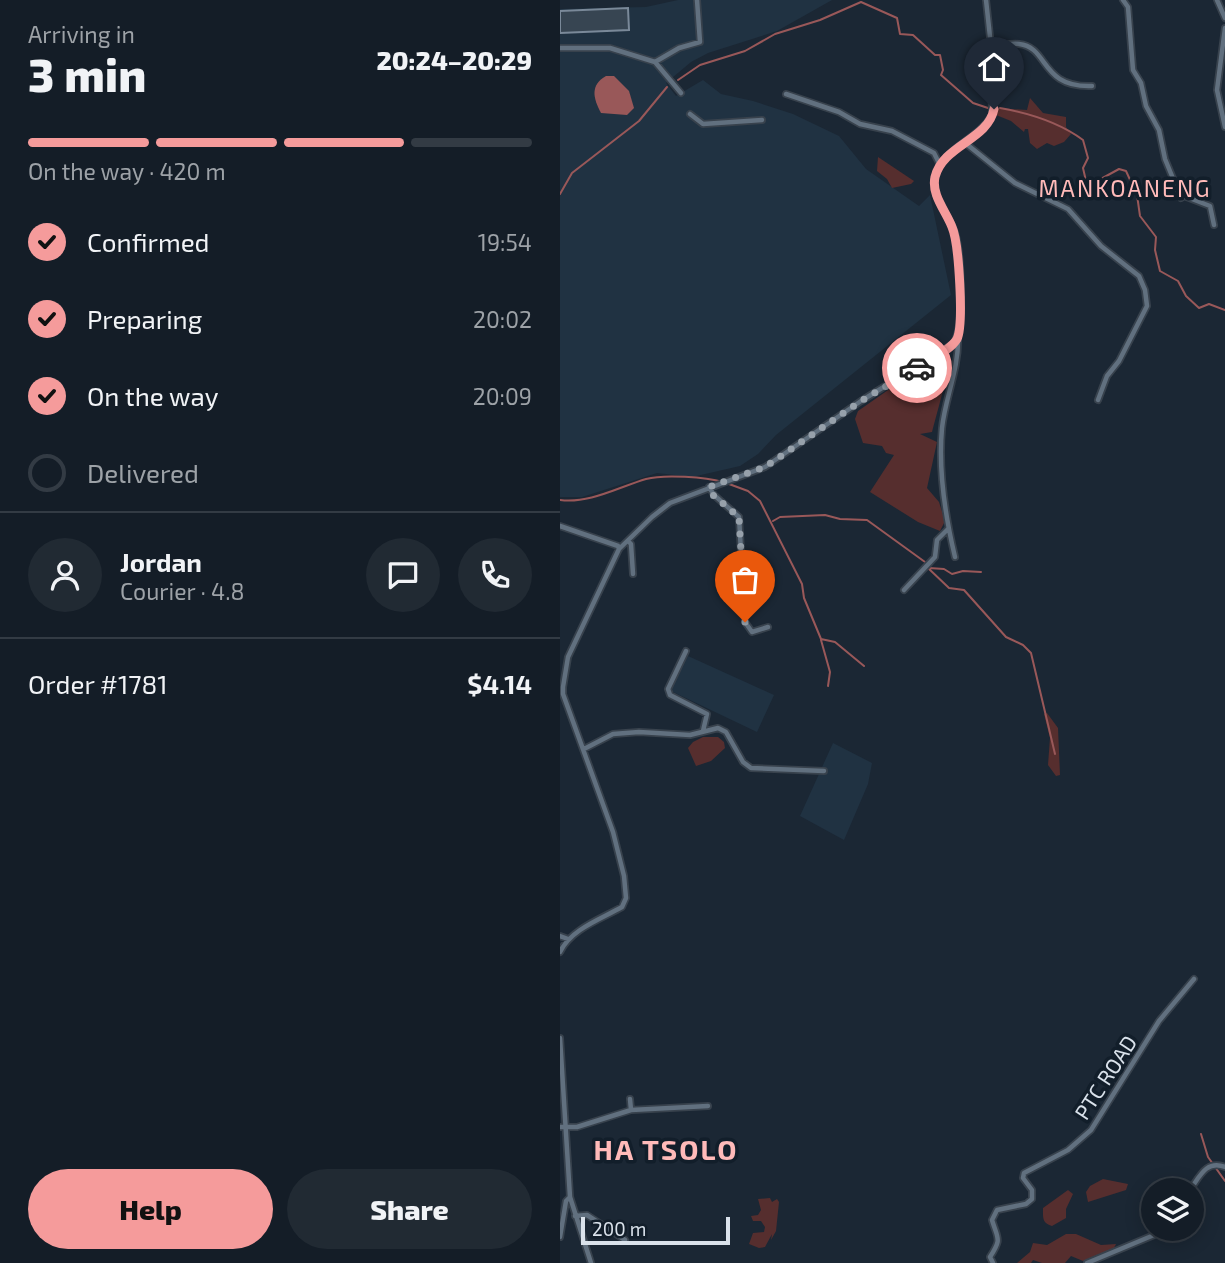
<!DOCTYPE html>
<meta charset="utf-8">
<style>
:root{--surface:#141d27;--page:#212a33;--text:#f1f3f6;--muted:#9da2a7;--line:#333b44;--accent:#f59b9b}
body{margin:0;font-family:"Exo 2",sans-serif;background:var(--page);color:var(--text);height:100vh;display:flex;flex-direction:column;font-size:26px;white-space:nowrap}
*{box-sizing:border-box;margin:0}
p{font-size:23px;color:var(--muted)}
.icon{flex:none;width:38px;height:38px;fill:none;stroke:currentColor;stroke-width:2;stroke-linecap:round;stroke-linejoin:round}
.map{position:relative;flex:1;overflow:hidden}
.panel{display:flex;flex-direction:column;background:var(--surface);width:560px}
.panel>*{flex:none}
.fabs{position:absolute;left:581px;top:1178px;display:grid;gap:14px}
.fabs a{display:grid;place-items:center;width:63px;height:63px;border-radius:50%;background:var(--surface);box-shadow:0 4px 18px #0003,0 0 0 2px var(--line);font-size:35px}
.scale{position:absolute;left:21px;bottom:18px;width:149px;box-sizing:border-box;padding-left:7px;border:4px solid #dae2eb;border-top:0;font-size:19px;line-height:24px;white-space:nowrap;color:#dae2eb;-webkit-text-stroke:5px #121e2a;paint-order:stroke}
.pin{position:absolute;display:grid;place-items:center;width:60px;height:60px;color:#fff;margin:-72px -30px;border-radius:50% 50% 50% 0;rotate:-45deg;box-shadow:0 0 7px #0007}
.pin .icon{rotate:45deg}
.courier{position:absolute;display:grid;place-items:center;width:70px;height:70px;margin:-35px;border:5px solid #f59b9b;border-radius:50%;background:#fff;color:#222;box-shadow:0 2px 9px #0007}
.headline em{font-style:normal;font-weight:800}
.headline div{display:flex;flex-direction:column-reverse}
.headline{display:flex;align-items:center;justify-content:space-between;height:119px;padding:0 28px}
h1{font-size:46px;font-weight:800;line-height:52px}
.bar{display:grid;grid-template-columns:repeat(4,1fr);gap:10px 7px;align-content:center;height:84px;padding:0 28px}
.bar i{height:9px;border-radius:5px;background:var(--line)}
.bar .current{background:var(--accent)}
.bar p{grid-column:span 4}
.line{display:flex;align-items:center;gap:18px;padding:0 28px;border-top:2px solid var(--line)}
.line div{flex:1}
.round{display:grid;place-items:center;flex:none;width:74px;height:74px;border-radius:37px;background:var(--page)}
ol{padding:0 28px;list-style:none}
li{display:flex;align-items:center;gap:21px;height:77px}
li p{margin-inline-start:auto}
li .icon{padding:7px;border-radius:50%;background:var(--accent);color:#111;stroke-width:4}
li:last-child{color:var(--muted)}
li i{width:38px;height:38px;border:4px solid var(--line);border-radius:50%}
.cta{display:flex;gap:14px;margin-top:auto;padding:14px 28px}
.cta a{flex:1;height:80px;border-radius:42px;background:var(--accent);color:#111;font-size:28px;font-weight:800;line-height:80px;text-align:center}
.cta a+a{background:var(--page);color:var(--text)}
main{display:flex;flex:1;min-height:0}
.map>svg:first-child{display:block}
.built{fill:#203242}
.green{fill:#562e2e}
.water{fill:#995859}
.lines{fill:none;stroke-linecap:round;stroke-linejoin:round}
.stream{stroke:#995859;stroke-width:2}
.building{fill:#374552;stroke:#7a8999;stroke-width:2}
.street-casing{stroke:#38424d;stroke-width:8}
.street{stroke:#61707f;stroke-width:4.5}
.done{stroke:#97a1ab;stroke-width:7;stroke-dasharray:0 12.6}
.route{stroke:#f59b9b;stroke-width:9}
.labels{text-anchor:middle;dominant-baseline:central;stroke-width:7;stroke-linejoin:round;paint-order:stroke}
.street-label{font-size:21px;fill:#dae2eb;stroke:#121e2a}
.neighbourhood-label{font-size:23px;letter-spacing:2px;fill:#ffbab9;stroke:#121e2a}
.district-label{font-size:28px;font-weight:bold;letter-spacing:2px;fill:#ffbab9;stroke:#121e2a}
</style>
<main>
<section class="panel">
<div class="headline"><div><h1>3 min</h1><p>Arriving in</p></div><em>20:24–20:29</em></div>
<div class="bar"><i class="current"></i><i class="current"></i><i class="current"></i><i></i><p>On the way · 420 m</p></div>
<ol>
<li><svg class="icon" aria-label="check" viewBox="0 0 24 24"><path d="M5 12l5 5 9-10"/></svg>Confirmed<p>19:54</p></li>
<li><svg class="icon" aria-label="check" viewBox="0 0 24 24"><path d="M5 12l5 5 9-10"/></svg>Preparing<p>20:02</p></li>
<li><svg class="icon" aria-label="check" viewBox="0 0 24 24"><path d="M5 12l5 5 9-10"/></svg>On the way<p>20:09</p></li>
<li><i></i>Delivered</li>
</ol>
<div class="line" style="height:126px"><a class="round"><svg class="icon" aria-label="person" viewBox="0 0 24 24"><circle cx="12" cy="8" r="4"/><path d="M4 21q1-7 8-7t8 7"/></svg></a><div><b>Jordan</b><p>Courier · 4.8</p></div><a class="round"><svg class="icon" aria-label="chat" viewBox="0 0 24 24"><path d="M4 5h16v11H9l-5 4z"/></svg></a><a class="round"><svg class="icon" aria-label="phone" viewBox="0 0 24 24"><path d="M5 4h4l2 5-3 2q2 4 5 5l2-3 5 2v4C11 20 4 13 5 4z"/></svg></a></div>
<div class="line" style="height:91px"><div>Order #1781</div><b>$4.14</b></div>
<div class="cta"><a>Help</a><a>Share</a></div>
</section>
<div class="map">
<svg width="665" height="1263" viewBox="0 0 665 1263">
<rect width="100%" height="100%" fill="#1b2734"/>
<path class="built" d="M 118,0 L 272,0 L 217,31 L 148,53 L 131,62 L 106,83 L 116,96 L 143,80 L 161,94 L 193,101 L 233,114 L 279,136 L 306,169 L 359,206 L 370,195 L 391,295 L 216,435 L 198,454 L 180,466 L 132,477 L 97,473 L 22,497 L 0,497 L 0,9 L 86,7 Z
M 128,656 L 214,695 L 197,732 L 111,691 Z
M 273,743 L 312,763 L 308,784 L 284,840 L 240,816 Z"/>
<path class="green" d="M 470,98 L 483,113 L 506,117 L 506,127 L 511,134 L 504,142 L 494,146 L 487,143 L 477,149 L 470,143 L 468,129 L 465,129 L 464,132 L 451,121 L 436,115 L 437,108 L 467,110 Z
M 318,157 L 354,181 L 351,184 L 332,188 L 327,179 L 317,171 Z
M 376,385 L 384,387 L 373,428 L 372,432 L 360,434 L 377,442 L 367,488 L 379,502 L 385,521 L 380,531 L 358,522 L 310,492 L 334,455 L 326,453 L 322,446 L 303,443 L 295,419 L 298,411 L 331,388 L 355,393 Z
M 487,713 L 498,728 L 500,775 L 496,776 L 488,765 L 490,738 L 484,714 Z
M 143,737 L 158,737 L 164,742 L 165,748 L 151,761 L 136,766 L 128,748 L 133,742 Z
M 543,1179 L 568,1184 L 566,1190 L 528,1202 L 526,1192 L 530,1186 Z
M 508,1190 L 513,1194 L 506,1209 L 506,1218 L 492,1226 C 482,1223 483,1218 483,1208 Z
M 210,1198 L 212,1202 L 217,1199 L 219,1202 L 216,1231 L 211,1240 L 212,1234 L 205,1247 L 199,1248 L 189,1244 L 193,1233 L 204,1232 L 205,1227 L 201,1221 L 193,1221 L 191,1216 L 198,1215 L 201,1210 L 198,1199 Z
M 506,1234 L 516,1234 L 541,1245 L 556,1244 L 554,1248 L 523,1261 L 511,1256 L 505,1263 L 482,1263 L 473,1260 L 471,1263 L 457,1263 L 470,1252 L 473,1243 L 487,1245 Z"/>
<path class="water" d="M 46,76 L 54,76 L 69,91 L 74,108 L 67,115 L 41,113 C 33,98 30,85 46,76 Z"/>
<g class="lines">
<path class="stream" d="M 118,80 L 140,65 L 185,51 L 215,34 L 260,20 L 301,2 L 337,18 L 340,34 L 353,35 L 375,55 L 380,55 L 383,70 L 381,75 L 413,103 L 428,108
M 440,108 C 468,113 500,123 523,140 L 528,158 L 523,168 L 526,181 L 539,180 L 559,169 L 566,171 L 577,195 L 580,216 L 596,237 L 595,250 L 600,271 L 618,281 L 626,296 L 639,308 L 649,304 L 665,310
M 0,194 L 12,173 L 79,121 L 107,87
M 169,484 L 188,491 L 200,501 L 242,584 L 244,598 L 261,639 L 275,642 L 304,666
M 0,500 C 29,504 59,487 86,479 C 104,474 146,477 163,482
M 213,521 L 220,517 L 265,515 L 280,519 L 307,520 L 365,562
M 368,568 L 389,588 L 404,590 L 446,637 L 463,645 L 471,653 L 495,754
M 369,568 L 384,569 L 392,574 L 403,571 L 421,572
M 261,640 L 270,672 L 268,686
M 641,1134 L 648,1157 L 665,1181"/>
</g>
<path class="building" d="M 68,8 L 69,30 L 0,33 L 0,11 Z"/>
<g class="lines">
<g class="street-casing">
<path id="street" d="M 563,0 L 568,7 L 573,70 L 581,83 L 586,106 L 599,130 L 605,159 L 621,198
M 657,0 L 665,18
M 665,28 L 657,90 L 665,127
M 431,46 C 440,46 450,43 459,44 C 489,47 480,88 532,86
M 0,48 L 50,48 L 95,62 L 121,93
M 95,62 L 119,48 L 140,42 L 137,0
M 226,94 L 279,112 L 300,124 L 332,131 L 374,153 L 380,165
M 130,114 L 143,124 L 202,120
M 404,142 L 455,183 L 508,209 L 541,246 L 579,276 L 585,290 L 587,306 L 559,361 L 547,376 L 538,400
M 619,194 L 650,206 L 654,225
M 149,487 L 154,495 L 179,517 L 185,622 L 192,632 L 208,627
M 0,526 L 58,546 L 59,549
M 68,541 L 71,544 L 73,574
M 395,557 C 385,515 378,471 382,428 C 385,399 399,368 398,338
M 344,590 L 375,557 L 377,540 L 388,529
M 126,651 L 108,689 L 110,695 L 147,714 L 143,731
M 24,749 L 53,734 L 79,732 L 130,735 L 158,728 L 166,732 L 183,762 L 191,768 L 264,771
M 0,936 L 8,939
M 0,952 C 11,929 41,919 62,907 L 66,898 L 64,876 L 53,832 L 3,694 L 3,687 L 8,657 L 59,549 L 92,517 L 110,503 L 205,467 L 301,401 L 393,344 C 405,328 401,253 395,233 C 389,214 371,198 375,178 C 381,148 418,140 432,115 L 431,46 L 426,0
M 0,1038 L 10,1197 L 31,1263
M 71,1110 L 148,1106
M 0,1127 L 17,1127 L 71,1110 L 70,1099
M 630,1190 C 640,1176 646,1160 665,1167
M 15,1216 L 27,1215 L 65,1240
M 0,1237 L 6,1201 L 10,1197
M 433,1263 L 430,1257 C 442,1238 438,1240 432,1220 L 437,1210 L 466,1204 L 472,1199 L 472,1190 L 463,1178 L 464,1173 L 508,1150 L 531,1130 L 599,1021 L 634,979
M 527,1263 L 594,1235 L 602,1228"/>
</g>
<use href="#street" class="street"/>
</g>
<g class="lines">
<path class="done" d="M 185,622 L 179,517 L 153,495 L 149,487 L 205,467 L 301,401 L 357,368"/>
<path class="route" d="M 357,368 C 368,360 390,351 397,339 C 404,325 399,243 392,227 C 386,211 371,195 375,177 C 383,145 428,140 434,109"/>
</g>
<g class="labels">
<g class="street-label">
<text transform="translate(545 1077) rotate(-57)">PTC ROAD</text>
</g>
<g class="neighbourhood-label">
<text x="565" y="188">MANKOANENG</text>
</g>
<g class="district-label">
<text x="106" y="1149">HA TSOLO</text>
</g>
</g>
</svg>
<div class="fabs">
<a><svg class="icon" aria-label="layers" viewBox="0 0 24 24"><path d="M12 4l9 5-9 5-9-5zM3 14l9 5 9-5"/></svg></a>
</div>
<div class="scale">200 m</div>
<div class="pin" style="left:185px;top:622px;background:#ea580c"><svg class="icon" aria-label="bag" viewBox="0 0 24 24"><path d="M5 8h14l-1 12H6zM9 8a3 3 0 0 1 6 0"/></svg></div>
<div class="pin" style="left:434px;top:109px;background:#1f2937"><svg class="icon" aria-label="home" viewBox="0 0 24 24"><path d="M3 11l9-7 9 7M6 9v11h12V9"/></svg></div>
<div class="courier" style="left:357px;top:368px"><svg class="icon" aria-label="car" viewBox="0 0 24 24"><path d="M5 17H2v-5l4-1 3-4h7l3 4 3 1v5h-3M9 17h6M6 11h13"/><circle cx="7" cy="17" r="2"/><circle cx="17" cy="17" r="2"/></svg></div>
</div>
</main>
